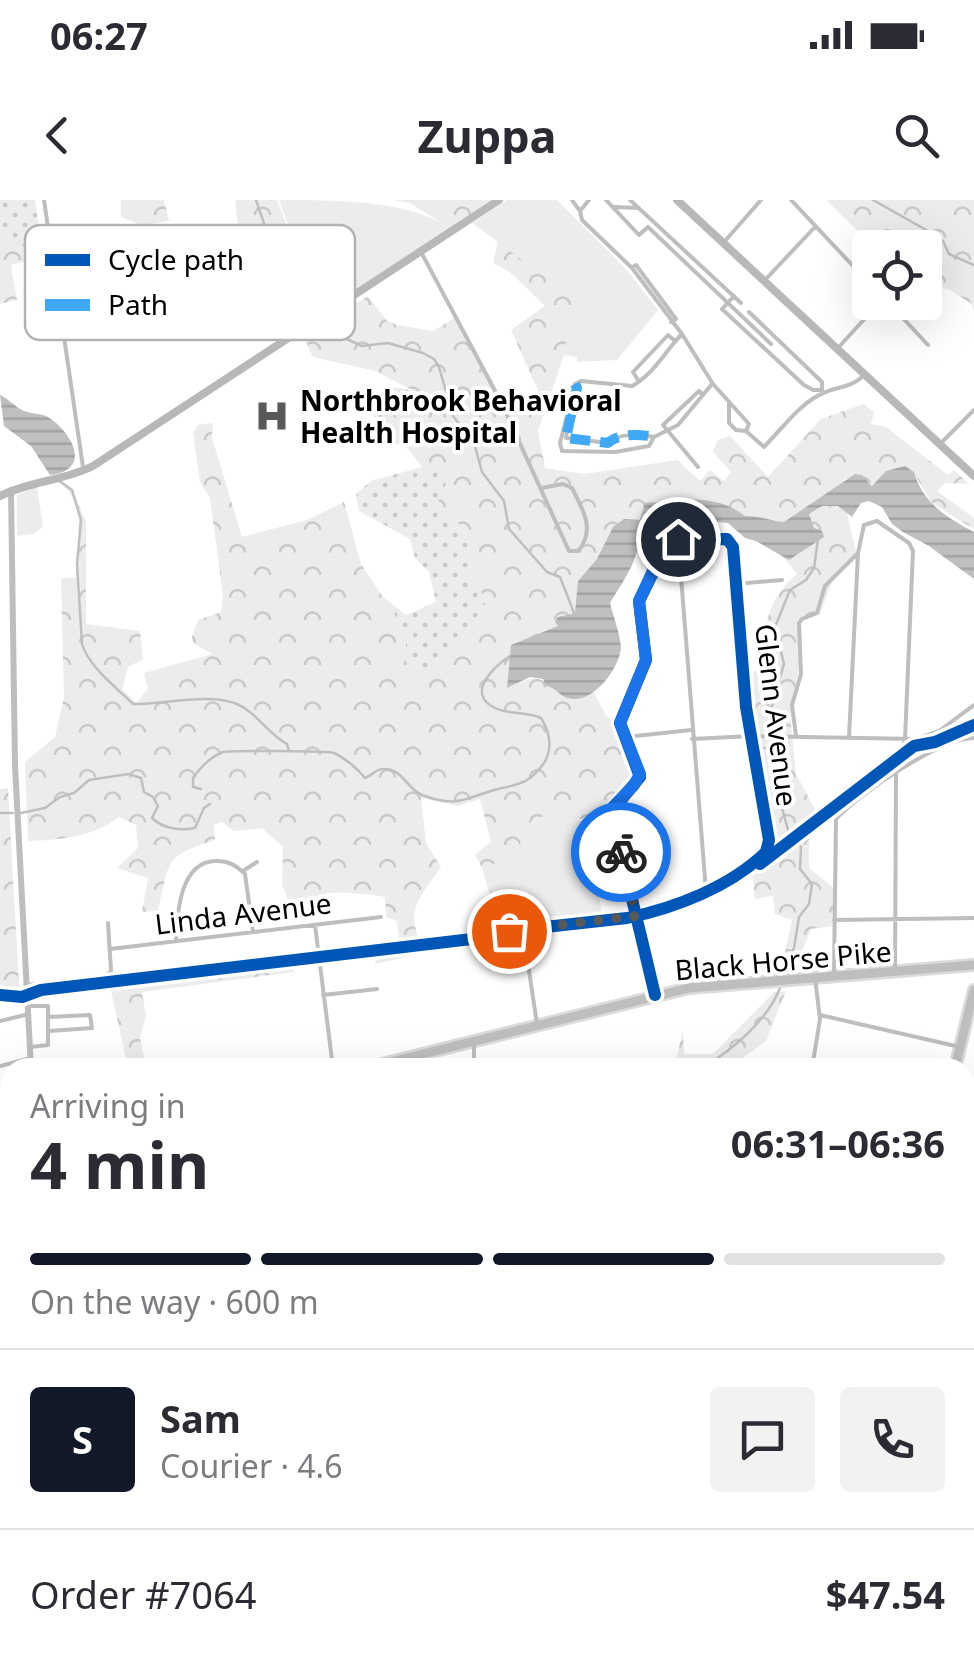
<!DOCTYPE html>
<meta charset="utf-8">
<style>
:root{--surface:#fff;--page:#f2f2f3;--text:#2b2b33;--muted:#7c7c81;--line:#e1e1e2;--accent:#111827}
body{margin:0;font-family:"Noto Sans",sans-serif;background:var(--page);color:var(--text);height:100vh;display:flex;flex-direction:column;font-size:38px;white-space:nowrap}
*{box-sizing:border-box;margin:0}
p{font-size:32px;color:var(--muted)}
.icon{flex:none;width:55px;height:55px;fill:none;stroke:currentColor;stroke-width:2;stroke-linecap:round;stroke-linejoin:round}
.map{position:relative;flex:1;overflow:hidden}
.drawer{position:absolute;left:0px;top:858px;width:975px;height:622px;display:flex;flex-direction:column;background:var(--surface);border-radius:30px 30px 0 0;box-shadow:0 10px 40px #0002}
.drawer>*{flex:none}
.tools{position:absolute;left:852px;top:30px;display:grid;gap:20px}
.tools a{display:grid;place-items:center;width:90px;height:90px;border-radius:10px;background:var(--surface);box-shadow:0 10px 40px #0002;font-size:50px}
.pin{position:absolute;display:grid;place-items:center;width:85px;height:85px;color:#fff;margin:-42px;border:5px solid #fff;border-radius:50%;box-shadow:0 2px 10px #0007}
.courier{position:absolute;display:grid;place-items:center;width:100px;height:100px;margin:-50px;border:8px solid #1a73e8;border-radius:50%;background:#fff;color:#222;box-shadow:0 2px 12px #0007}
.headline em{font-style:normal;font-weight:700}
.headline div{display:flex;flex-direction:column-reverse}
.headline{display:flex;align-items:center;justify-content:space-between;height:170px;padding:0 30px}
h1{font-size:65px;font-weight:700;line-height:75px}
.bar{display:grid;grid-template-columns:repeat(4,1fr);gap:15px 10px;align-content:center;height:120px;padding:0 30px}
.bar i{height:12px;border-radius:8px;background:var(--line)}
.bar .current{background:var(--accent)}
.bar p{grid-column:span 4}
.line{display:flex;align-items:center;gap:25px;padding:0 30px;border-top:2px solid var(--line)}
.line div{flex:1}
.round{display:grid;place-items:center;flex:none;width:105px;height:105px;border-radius:10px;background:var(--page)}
.status{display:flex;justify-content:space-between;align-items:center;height:70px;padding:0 50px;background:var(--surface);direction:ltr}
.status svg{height:28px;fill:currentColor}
header{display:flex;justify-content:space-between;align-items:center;height:130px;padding:0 30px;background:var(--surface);font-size:45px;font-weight:700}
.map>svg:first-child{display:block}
.grass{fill:url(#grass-dots)}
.forest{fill:url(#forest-crowns)}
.green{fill:#ececec}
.water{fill:url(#water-rules)}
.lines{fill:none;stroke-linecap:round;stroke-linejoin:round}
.stream{stroke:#bfbfbf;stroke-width:2.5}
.primary-casing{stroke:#dbdbdb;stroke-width:14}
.motorway-casing{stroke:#dbdbdb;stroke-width:15}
.minor{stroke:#bebebe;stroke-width:4}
.tertiary{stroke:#bebebe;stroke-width:6}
.secondary{stroke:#b8b8b8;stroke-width:8}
.primary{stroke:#bebebe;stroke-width:9}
.motorway{stroke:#bebebe;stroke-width:10}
.quiet{stroke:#3fa9f5;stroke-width:10;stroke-dasharray:20 10;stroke-linecap:butt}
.cycleway-casing{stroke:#fff;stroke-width:19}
.cycleway{stroke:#0057b8;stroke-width:12}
.done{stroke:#595959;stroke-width:10;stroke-dasharray:0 18}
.route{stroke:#1a73e8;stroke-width:12}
.labels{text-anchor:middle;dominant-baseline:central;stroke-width:8;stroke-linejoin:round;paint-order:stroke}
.poi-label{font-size:28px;font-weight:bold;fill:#000;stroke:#fff;text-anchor:start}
.street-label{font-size:28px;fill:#000;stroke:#fff}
.key{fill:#fff;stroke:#b2b2b2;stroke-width:2.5}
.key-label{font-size:28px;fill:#000}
</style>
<div class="status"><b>06:27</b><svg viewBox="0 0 49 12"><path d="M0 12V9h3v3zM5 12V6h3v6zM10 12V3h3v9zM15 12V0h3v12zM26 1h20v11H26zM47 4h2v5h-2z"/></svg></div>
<header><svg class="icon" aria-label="back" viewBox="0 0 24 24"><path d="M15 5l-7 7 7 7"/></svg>Zuppa<svg class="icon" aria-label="search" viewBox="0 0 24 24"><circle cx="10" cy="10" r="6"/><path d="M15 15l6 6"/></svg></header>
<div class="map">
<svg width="974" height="1478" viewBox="0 0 974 1478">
<defs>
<pattern id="grass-dots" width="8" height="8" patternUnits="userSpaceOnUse" patternTransform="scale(2.5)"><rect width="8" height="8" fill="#ececec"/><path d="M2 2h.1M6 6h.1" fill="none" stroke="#c9c9c9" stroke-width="1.8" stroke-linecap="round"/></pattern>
<pattern id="forest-crowns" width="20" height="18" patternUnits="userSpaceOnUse" patternTransform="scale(2.5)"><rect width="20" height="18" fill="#ececec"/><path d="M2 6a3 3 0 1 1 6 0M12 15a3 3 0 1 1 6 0" fill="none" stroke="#c9c9c9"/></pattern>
<pattern id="water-rules" width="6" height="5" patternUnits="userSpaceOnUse" patternTransform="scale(2.5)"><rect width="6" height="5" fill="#bfbfbf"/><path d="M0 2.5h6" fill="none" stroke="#a2a2a2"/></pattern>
</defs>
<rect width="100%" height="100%" fill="#fff"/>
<path class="grass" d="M 0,0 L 35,0 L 43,58 L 31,60 L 0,29 Z
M 422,267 L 453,268 L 437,305 L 466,330 L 472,378 L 487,401 L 447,461 L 420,475 L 406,464 L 406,432 L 377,392 L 406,415 L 436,402 L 429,372 L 415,358 L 410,339 L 359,311 L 356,294 L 371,281 Z"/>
<path class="forest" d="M 121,0 L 164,0 L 169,21 L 142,25 L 121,17 Z
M 235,0 L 277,0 L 295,47 L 334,103 L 318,114 L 268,49 L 254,41 L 245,54 L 241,52 Z
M 394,0 L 491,0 L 450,28 L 410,3 Z
M 826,0 L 974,0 L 974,111 L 972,104 L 948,89 L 925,86 L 925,48 L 874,47 Z
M 0,29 L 31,60 L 11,65 L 17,100 L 0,104 Z
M 498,40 L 579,102 L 582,113 L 570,127 L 564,155 L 538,231 L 545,268 L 585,274 L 677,260 L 700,281 L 710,270 L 724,281 L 731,272 L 713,252 L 717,241 L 730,236 L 768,277 L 821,219 L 863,204 L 874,212 L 871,224 L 886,227 L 948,275 L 954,270 L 969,284 L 945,283 L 937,291 L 974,318 L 974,329 L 933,304 L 911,269 L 885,275 L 874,286 L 859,274 L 844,280 L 848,318 L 856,352 L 833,379 L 820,414 L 797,420 L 802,452 L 790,516 L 796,574 L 818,615 L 819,624 L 809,630 L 809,668 L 834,688 L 833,726 L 811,729 L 793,772 L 780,774 L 792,720 L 775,714 L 773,696 L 755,699 L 751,664 L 772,648 L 751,542 L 745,475 L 765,467 C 763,427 766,401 797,374 L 785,359 L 717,302 L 613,327 L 575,413 L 559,426 L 509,488 C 539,471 543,479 569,499 L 593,491 L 605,514 L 631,542 L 639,571 C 620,594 602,618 569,621 L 560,608 L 535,620 L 511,658 L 482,668 L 475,654 L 491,642 L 480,599 L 458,606 L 421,598 L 426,643 L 441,667 C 416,703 405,709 424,753 L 375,764 L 379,745 L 400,744 L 397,721 L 386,717 L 385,697 C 357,693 324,687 301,704 L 288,700 L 282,685 L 283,647 L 262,628 L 234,631 L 222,622 L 214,625 L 215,640 C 163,656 170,661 158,711 L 142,712 L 148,678 L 117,668 L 138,648 L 136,625 L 119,617 C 94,637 59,640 28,641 L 25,562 L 55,537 L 64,497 L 61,378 L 76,378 C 77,350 87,305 63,286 L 72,288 L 86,322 L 86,424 L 140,431 L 143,459 L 128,467 L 122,489 L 137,503 L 148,488 L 144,473 L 212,454 L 193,443 L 192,436 L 198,420 L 221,412 L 223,396 L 210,298 L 200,282 L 193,232 L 198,225 L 213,223 L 212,238 L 242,337 L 307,320 L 344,302 L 361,364 L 406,432 L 406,464 L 420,475 L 447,461 L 487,401 L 472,378 L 466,330 L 437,305 L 452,269 L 422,267 L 406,246 L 383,240 L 375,229 L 372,194 L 393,187 L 414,191 L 375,171 L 313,157 L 304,138 L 368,96 L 387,121 L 397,125 L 433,131 L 456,117 L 507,214 L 538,190 L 511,130 L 545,106 L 511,73 L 493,63 Z
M 8,588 L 20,801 L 0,802 L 0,589 Z
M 292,754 L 294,772 L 142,792 L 146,816 L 140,838 L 146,867 L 128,867 L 111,791 L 33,799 L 37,789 L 208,771 Z
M 786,791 L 766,841 L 730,867 L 674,868 L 683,831 L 684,854 L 713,854 L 774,792 Z
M 0,1102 L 10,1141 L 10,1272 L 0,1273 Z"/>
<path class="green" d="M 279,0 C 334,0 409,0 450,28 L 343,97 L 338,81 C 301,75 291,30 279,0 Z
M 507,0 L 557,0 L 626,69 L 658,110 L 617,160 L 577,162 L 577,157 L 564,155 L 570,127 L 582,113 L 579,102 L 472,23 Z
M 37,287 L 43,327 L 33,334 L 17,336 L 17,295 Z
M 560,608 L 566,608 L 569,621 L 583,620 L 604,721 L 501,733 L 482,668 L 511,658 L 535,620 Z"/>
<path class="water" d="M 0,195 C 8,199 13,204 20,209 C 29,215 42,212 51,219 C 74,236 91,270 50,275 L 31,246 L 4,226 Z
M 905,266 L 914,272 C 922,302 947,318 974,332 L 974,379 L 929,346 L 903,332 L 892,324 L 882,307 L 869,301 L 861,303 L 852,317 L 838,306 L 822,306 L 809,314 L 814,328 L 822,331 L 824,337 L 789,360 L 756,341 L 745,338 L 728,323 L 666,317 L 662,326 C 639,333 640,347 632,365 C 626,378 617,391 610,403 C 613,415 621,437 621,448 C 619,469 592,506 567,498 C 562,496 558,492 554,489 C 543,483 548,490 543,479 L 530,477 L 507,488 L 511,445 L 558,426 L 555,422 L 558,417 L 575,413 L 578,381 L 597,359 L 613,327 L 624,319 L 640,320 L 645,303 C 653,301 660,304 669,302 C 694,297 724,299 745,316 C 759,315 770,321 784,322 L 855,274 L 862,275 L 872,286 L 886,271 Z"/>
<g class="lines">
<path class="stream" d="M 256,0 L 274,52 L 320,112
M 873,0 L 935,35 L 943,41 L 949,54 L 974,65
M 325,120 L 342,137 L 362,146 L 388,143 L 423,153 L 434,159 L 439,167 L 453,216 L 474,243 L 482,272 L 504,301 L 509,329 L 547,372 L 560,377 L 574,413
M 58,280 L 72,290 L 81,320 L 77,364 L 82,444 C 89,467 116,487 133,504 C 161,505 209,492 237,504 C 256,512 268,534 287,544 L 289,551
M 201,589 L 193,587 L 193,578 C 200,568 210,557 223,552 C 230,550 329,551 334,553 C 345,558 358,569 365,578 C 372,576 376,568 384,569 C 403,569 407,589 422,595 C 459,609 466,597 498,589 C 520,584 530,583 544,563 C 553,549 550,532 541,518 C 526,511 507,515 493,507 C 466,492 495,466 510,456
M 0,613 L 13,613
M 21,613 L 45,608 L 60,597 L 74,593 L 89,580 L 129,574 L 141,578 L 144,592 L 153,597 L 158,606 L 152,618 C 163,629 181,631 195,628 L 204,608 L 210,604
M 782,777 L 784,766 L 794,748 L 799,717 L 809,704 L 812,684 L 800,669 L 801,647 L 788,630 L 774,578 L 777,533 L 771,509 L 784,464 L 775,427 L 790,390 L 806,380 L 814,368 L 818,339
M 702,868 C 731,851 770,819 781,785"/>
<g class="primary-casing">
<path id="primary" d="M 366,868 L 689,788 L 974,765
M 955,868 L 974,790
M 0,957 L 10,955
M 820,1478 L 822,1470"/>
</g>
<g class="motorway-casing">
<path id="motorway" d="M 965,1296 L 974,1295
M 965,1321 L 974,1318
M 0,1381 L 10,1382
M 0,1398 L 10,1399"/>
</g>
<path class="minor" d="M 44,0 L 83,267
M 572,0 L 580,11 L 582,20 L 632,68 L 682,134 L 713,184 L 749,224 L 746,231 L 764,247 C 782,229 801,201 826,192 C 840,186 852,187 863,176
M 606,0 L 639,35 L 648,27 L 771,144
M 630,0 L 741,103
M 791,0 L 870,84
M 614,7 L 639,8
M 580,11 L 589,0
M 725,41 L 761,0
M 421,52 L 501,202 L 569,351 L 578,351 C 596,330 583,310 572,288 L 563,284 L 541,288
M 633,67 L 636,65 L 676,119 L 671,122
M 764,81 L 815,27
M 734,96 L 722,109 L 804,185 L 813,190 L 822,190
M 888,102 L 928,145
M 749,112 L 822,182 L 822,188
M 682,134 C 665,151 655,173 632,186 L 581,181 L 575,184 L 560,243 L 562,251 L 615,252 L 649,246 L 654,237 L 678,225 L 712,184
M 837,149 L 880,102
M 638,180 L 633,172 L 668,135 L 675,141
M 575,185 L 566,238 L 608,243 C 618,233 641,234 654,237
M 729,203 L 729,223 L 736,230 L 746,231
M 942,242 L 974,210
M 698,267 L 663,225 L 699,191 L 703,195
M 678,339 L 706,691
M 736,384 L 782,380
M 796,536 L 792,505 L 801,474 L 799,423 L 802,419 L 817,413 L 825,386 L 858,353 L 864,325 L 877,321 L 909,343 L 913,351 L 905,539 L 896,574 L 895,772
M 626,537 L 691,530
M 849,538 L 858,353
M 692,539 L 751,536 L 916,539
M 844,590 L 916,539 L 939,531 L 974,505
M 243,671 L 257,662
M 834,720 L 974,718
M 315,725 L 333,868
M 509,731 L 627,718 C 675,708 730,687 766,652 L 769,640 L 746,507 L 733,347 L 727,339 L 669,340 L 639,401 L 646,460 L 620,523 L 640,577 L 612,611 L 612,614 L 636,716 L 640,732 L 655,795
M 176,740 C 177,714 180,661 216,661 C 228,661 236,665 245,674 L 253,732
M 110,749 L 381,717
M 501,750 L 525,744 L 537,824
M 834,772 L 836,619 C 857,595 942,537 974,538
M 27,785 L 107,775 L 111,771 L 108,723
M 323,795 L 377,789
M 28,806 L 48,806 L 48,845 L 30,847
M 820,815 L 960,847
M 48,817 L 90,815 L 92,828 L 49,831
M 0,821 L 29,814
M 474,845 L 474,868
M 738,860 L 770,868
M 0,866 L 31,858
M 812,868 L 820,819 L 815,778
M 965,910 L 974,909
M 0,911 L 10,909
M 965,1121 L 974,1130
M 0,1425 L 10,1426
M 193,1470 L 199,1478
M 670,1470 L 673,1478
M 0,1473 L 37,1478
M 236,1478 L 257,1474 L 284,1478
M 348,1478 L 371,1470 L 397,1478
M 552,1478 L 556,1470
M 868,1478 L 870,1470
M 903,1478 L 905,1470
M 939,1478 L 940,1470"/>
<path class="tertiary" d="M 11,290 L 15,566 L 31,868
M 145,1470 L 146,1478"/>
<path class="secondary" d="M 677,0 L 974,276
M 0,296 C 30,281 63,281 93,266 L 499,0
M 965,1273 L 974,1271
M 751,1478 L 761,1470"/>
<use href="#primary" class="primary"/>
<use href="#motorway" class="motorway"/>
<path class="quiet" d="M 575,184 L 577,188 L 566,238 L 608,243 C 618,233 641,234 654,237"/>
<g class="cycleway-casing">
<path id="cycleway" d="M 760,664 L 914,546 L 935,542 L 974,525
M 509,731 L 627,718 C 675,708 730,687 766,652 L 769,640 L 746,507 L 733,347 L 727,339 L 669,340 L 639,401 L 646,460 L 620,523 L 640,577 L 612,611 L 612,614 L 636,716 L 640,732 L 655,795
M 0,795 L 22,797 L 41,790 L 497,736 L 524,735"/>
</g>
<use href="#cycleway" class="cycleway"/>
</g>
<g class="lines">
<path class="done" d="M 509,731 L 636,716 L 621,652"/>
<path class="route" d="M 621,652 L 613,607 L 634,585 L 640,574 L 620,523 L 646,460 L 639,401 L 664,347 L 669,340 L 678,339"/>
</g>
<defs>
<g id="hospital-bare" transform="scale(2.7)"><path d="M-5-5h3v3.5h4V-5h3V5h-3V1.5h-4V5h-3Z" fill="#595959" stroke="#fff" stroke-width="2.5" paint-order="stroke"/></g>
</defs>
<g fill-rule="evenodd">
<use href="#hospital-bare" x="272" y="216"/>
</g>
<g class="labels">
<g class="poi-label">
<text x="300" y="200">Northbrook Behavioral<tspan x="300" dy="32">Health Hospital</tspan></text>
</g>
<g class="street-label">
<text transform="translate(777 515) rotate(83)">Glenn Avenue</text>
<text transform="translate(243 713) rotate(-7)">Linda Avenue</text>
<text transform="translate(783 760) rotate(-5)">Black Horse Pike</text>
</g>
</g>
<rect x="25" y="25" width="330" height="115" rx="15" class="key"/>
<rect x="45" y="54" width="45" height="12" fill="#0057b8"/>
<rect x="45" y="99" width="45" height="12" fill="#3fa9f5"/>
<g class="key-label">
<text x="108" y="70">Cycle path</text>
<text x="108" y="115">Path</text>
</g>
</svg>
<div class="tools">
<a><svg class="icon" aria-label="locate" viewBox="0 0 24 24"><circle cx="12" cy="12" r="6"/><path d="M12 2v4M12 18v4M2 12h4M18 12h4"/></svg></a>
</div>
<div class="pin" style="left:509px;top:731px;background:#ea580c"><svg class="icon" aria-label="bag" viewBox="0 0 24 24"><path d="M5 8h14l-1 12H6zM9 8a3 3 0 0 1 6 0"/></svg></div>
<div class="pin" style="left:678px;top:339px;background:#1f2937"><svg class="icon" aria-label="home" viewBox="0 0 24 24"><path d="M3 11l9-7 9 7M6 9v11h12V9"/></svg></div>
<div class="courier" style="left:621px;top:652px"><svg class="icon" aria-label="bike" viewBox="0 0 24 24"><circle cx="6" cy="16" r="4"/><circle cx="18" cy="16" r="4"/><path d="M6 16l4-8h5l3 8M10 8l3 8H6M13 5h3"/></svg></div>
<section class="drawer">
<div class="headline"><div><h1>4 min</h1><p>Arriving in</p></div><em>06:31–06:36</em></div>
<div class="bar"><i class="current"></i><i class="current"></i><i class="current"></i><i></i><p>On the way · 600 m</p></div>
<div class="line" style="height:180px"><b class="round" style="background:var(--accent);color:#fff">S</b><div><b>Sam</b><p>Courier · 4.6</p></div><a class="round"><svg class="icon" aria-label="chat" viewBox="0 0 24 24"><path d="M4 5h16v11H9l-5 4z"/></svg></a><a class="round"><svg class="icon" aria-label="phone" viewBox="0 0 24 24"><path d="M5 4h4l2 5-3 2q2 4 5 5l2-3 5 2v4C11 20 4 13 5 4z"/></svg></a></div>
<div class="line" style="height:130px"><div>Order #7064</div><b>$47.54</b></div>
</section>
</div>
